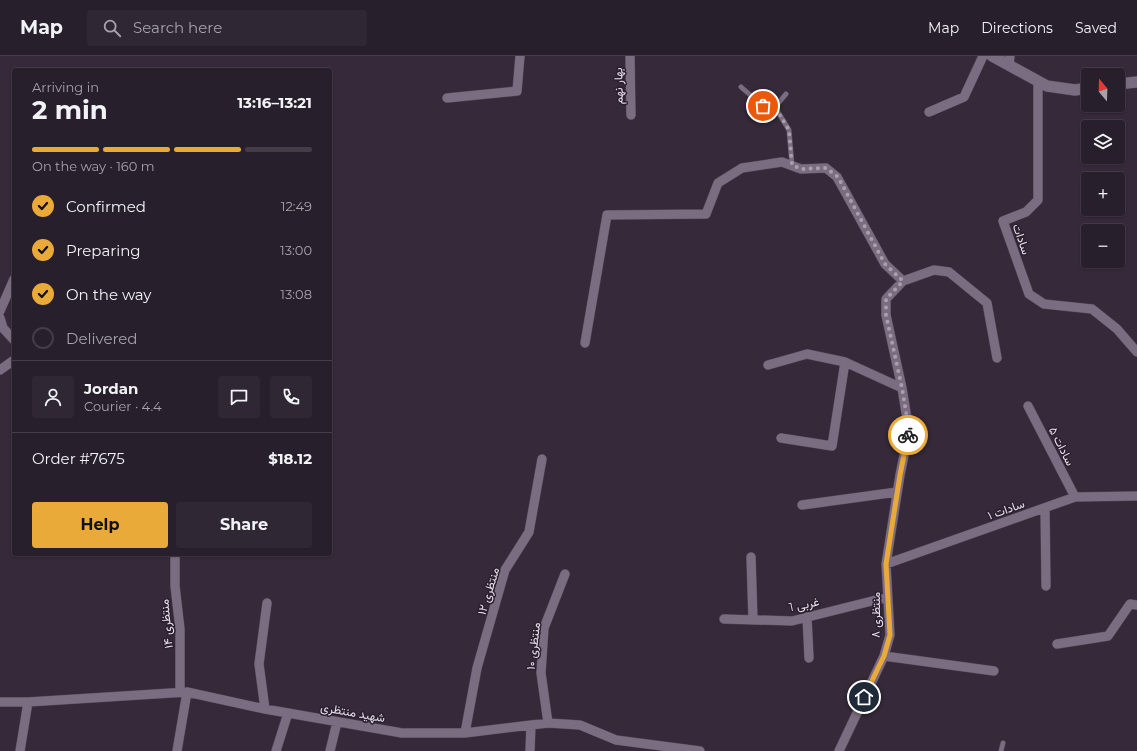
<!DOCTYPE html>
<meta charset="utf-8">
<style>
:root{--surface:#281f2c;--page:#302734;--text:#f1f3f6;--muted:#a5a2a9;--line:#443d48;--accent:#eaaa39}
body{margin:0;font-family:Montserrat,Vazirmatn,sans-serif;background:var(--page);color:var(--text);height:100vh;display:flex;flex-direction:column;font-size:15px;white-space:nowrap}
*{box-sizing:border-box;margin:0}
p{font-size:13px;color:var(--muted)}
.icon{flex:none;width:22px;height:22px;fill:none;stroke:currentColor;stroke-width:2;stroke-linecap:round;stroke-linejoin:round}
.map{position:relative;flex:1;overflow:hidden}
.details{position:absolute;left:12px;top:12px;width:320px;height:488px;display:flex;flex-direction:column;background:var(--surface);border-radius:4px;box-shadow:0 1px 3px #0004,0 0 0 1px var(--line)}
.details>*{flex:none}
.needle{width:26px;rotate:341deg}
.controls{position:absolute;left:1081px;top:12px;display:grid;gap:8px}
.controls a{display:grid;place-items:center;width:44px;height:44px;border-radius:4px;background:var(--surface);box-shadow:0 1px 3px #0004,0 0 0 1px var(--line);font-size:20px}
.pin{position:absolute;display:grid;place-items:center;width:34px;height:34px;color:#fff;margin:-17px;border:2px solid #fff;border-radius:50%;box-shadow:0 1px 4px #0007}
.courier{position:absolute;display:grid;place-items:center;width:40px;height:40px;margin:-20px;border:3px solid #eaaa39;border-radius:50%;background:#fff;color:#222;box-shadow:0 1px 5px #0007}
.overview em{font-style:normal;font-weight:700}
.overview div{display:flex;flex-direction:column-reverse}
.overview{display:flex;align-items:center;justify-content:space-between;height:68px;padding:0 20px}
h1{font-size:26px;font-weight:700;line-height:30px}
.bar{display:grid;grid-template-columns:repeat(4,1fr);gap:6px 4px;align-content:center;height:48px;padding:0 20px}
.bar i{height:5px;border-radius:3px;background:var(--line)}
.bar .active{background:var(--accent)}
.bar p{grid-column:span 4}
.line{display:flex;align-items:center;gap:10px;padding:0 20px;border-top:1px solid var(--line)}
.line div{flex:1}
.round{display:grid;place-items:center;flex:none;width:42px;height:42px;border-radius:4px;background:var(--page)}
ol{padding:0 20px;list-style:none}
li{display:flex;align-items:center;gap:12px;height:44px}
li p{margin-inline-start:auto}
li .icon{padding:4px;border-radius:50%;background:var(--accent);color:#111;stroke-width:4}
li:last-child{color:var(--muted)}
li i{width:22px;height:22px;border:2px solid var(--line);border-radius:50%}
.primary-button{display:flex;gap:8px;margin-top:auto;padding:8px 20px}
.primary-button a{flex:1;height:46px;border-radius:4px;background:var(--accent);color:#111;font-size:16px;font-weight:700;line-height:46px;text-align:center}
.primary-button a+a{background:var(--page);color:var(--text)}
header{display:flex;align-items:center;gap:24px;box-sizing:border-box;height:56px;padding:0 20px;background:var(--surface);border-bottom:1px solid var(--line)}
header strong{font-size:19px}
nav{display:flex;gap:22px;margin-inline-start:auto;font-size:14px}
.search{width:280px;height:36px;background:var(--page);display:flex;align-items:center;gap:10px;box-sizing:border-box;padding:0 14px;border-radius:4px;color:var(--muted);font-size:15px}
.map>svg:first-child{display:block}
.lines{fill:none;stroke-linecap:round;stroke-linejoin:round}
.service-casing{stroke:#524856;stroke-width:5.5}
.minor-casing{stroke:#524856;stroke-width:10}
.tertiary-casing{stroke:#524856;stroke-width:12}
.service{stroke:#7b6d81;stroke-width:4.5}
.minor{stroke:#7b6d81;stroke-width:9}
.tertiary{stroke:#7b6d81;stroke-width:11}
.done{stroke:#a9a0ad;stroke-width:4;stroke-dasharray:0 7.2}
.route{stroke:#eaaa39;stroke-width:5}
.labels{text-anchor:middle;dominant-baseline:central;stroke-width:3;stroke-linejoin:round;paint-order:stroke}
.street-label{font-size:12px;fill:#e8e0eb;stroke:#2b2030}
</style>
<header>
<strong>Map</strong>
<div class="search"><svg class="icon" aria-label="search" viewBox="0 0 24 24"><circle cx="10" cy="10" r="6"/><path d="M15 15l6 6"/></svg>Search here</div>
<nav><a>Map</a><a>Directions</a><a>Saved</a></nav>
</header>
<div class="map">
<svg width="1137" height="695" viewBox="0 0 1137 695">
<rect width="100%" height="100%" fill="#35293a"/>
<g class="lines">
<g class="service-casing">
<path id="service" d="M 741,31 L 763,50 L 775,51
M 786,38 L 775,51 L 789,74 L 792,109
M 1001,695 L 1003,687"/>
</g>
<g class="minor-casing">
<path id="minor" d="M 630,0 L 631,59
M 1009,9 L 1010,0
M 1038,25 L 1038,144 L 1026,156 L 1003,165 L 1029,238 L 1044,248 L 1092,253 L 1117,273 L 1137,296
M 447,42 L 517,35 L 520,0
M 929,56 L 964,41 L 983,0
M 0,255 L 14,223
M 0,262 L 3,272 L 14,284
M 585,287 L 607,159 L 706,158 L 718,127 L 742,112 L 782,106 L 801,113 L 826,112 L 837,121 L 885,208 L 903,225
M 768,309 L 807,298 L 845,306 L 902,332
M 0,314 L 14,304
M 1028,350 L 1075,441
M 781,382 L 832,390 L 845,306
M 802,449 L 897,436
M 1045,452 L 1046,530
M 175,498 L 175,530 L 180,573 L 180,636
M 751,501 L 753,564
M 886,508 L 1075,441 L 1137,440
M 807,561 L 809,602
M 724,563 L 792,565 L 888,541
M 1057,588 L 1108,580 L 1130,548 L 1137,549
M 884,600 L 994,615
M 0,646 L 28,646 L 187,636 L 265,653 L 402,677 L 465,677 L 548,667 L 580,669 L 616,684 L 700,695
M 265,653 L 259,608 L 267,547
M 548,667 L 541,617 L 544,572 L 565,518
M 465,677 L 477,612 L 505,514 L 529,476 L 542,403
M 20,695 L 28,646
M 177,695 L 187,636
M 276,695 L 288,657
M 330,695 L 337,666
M 530,695 L 531,669
M 839,695 L 884,600 L 890,579 L 886,508 L 900,419 L 909,375 L 902,332 L 886,259 L 886,243 L 903,225 L 934,214 L 949,216 L 987,247 L 997,302"/>
</g>
<g class="tertiary-casing">
<path id="tertiary" d="M 992,0 L 1047,30 L 1075,34 L 1088,32
M 1118,28 L 1137,26"/>
</g>
<use href="#service" class="service"/>
<use href="#minor" class="minor"/>
<use href="#tertiary" class="tertiary"/>
</g>
<g class="lines">
<path class="done" d="M 763,50 L 775,51 L 789,74 L 792,109 L 801,113 L 826,112 L 838,121 L 885,208 L 903,225 L 886,243 L 886,259 L 902,332 L 909,374 L 908,379"/>
<path class="route" d="M 864,641 L 884,600 L 890,579 L 886,508 L 900,419 L 908,379"/>
</g>
<g class="labels">
<g class="street-label">
<text transform="translate(618 30) rotate(-91)">بهار نهم</text>
<text transform="translate(1022 183) rotate(71)">سادات</text>
<text transform="translate(1062 390) rotate(63)">سادات ۵</text>
<text transform="translate(1006 453) rotate(-20)">سادات ۱</text>
<text transform="translate(488 535) rotate(-73)">منتظری ۱۲</text>
<text transform="translate(804 548) rotate(-12)">غربی 1</text>
<text transform="translate(875 559) rotate(-90)">منتظری ۸</text>
<text transform="translate(166 568) rotate(-95)">منتظری ۱۴</text>
<text transform="translate(533 590) rotate(-83)">منتظری ۱۰</text>
<text transform="translate(353 656) rotate(10)">شهید منتظری</text>
</g>
</g>
</svg>
<div class="controls">
<a><svg class="needle" viewBox="-14 -14 28 28"><path d="M0-13l5 13h-10z" fill="#e53935"/><path d="M0 13l5-13h-10z" fill="#a5a2a9"/></svg></a>
<a><svg class="icon" aria-label="layers" viewBox="0 0 24 24"><path d="M12 4l9 5-9 5-9-5zM3 14l9 5 9-5"/></svg></a>
<a>+</a>
<a>−</a>
</div>
<div class="pin" style="left:763px;top:50px;background:#ea580c"><svg class="icon" aria-label="bag" viewBox="0 0 24 24"><path d="M5 8h14l-1 12H6zM9 8a3 3 0 0 1 6 0"/></svg></div>
<div class="pin" style="left:864px;top:641px;background:#1f2937"><svg class="icon" aria-label="home" viewBox="0 0 24 24"><path d="M3 11l9-7 9 7M6 9v11h12V9"/></svg></div>
<div class="courier" style="left:908px;top:379px"><svg class="icon" aria-label="bike" viewBox="0 0 24 24"><circle cx="6" cy="16" r="4"/><circle cx="18" cy="16" r="4"/><path d="M6 16l4-8h5l3 8M10 8l3 8H6M13 5h3"/></svg></div>
<section class="details">
<div class="overview"><div><h1>2 min</h1><p>Arriving in</p></div><em>13:16–13:21</em></div>
<div class="bar"><i class="active"></i><i class="active"></i><i class="active"></i><i></i><p>On the way · 160 m</p></div>
<ol>
<li><svg class="icon" aria-label="check" viewBox="0 0 24 24"><path d="M5 12l5 5 9-10"/></svg>Confirmed<p>12:49</p></li>
<li><svg class="icon" aria-label="check" viewBox="0 0 24 24"><path d="M5 12l5 5 9-10"/></svg>Preparing<p>13:00</p></li>
<li><svg class="icon" aria-label="check" viewBox="0 0 24 24"><path d="M5 12l5 5 9-10"/></svg>On the way<p>13:08</p></li>
<li><i></i>Delivered</li>
</ol>
<div class="line" style="height:72px"><a class="round"><svg class="icon" aria-label="person" viewBox="0 0 24 24"><circle cx="12" cy="8" r="4"/><path d="M4 21q1-7 8-7t8 7"/></svg></a><div><b>Jordan</b><p>Courier · 4.4</p></div><a class="round"><svg class="icon" aria-label="chat" viewBox="0 0 24 24"><path d="M4 5h16v11H9l-5 4z"/></svg></a><a class="round"><svg class="icon" aria-label="phone" viewBox="0 0 24 24"><path d="M5 4h4l2 5-3 2q2 4 5 5l2-3 5 2v4C11 20 4 13 5 4z"/></svg></a></div>
<div class="line" style="height:52px"><div>Order #7675</div><b>$18.12</b></div>
<div class="primary-button"><a>Help</a><a>Share</a></div>
</section>
</div>
